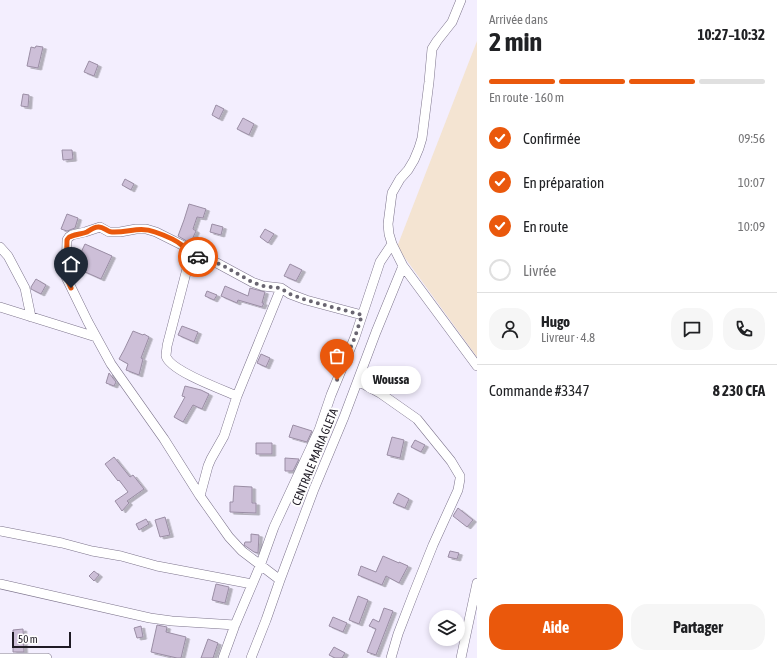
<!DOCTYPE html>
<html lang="fr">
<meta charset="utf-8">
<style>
:root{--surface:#fff;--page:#f6f6f6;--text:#202124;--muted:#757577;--line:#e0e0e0;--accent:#ea580c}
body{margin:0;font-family:"Asap Condensed",sans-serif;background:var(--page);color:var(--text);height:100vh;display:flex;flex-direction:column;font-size:15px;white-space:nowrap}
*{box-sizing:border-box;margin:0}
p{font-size:13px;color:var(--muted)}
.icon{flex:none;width:22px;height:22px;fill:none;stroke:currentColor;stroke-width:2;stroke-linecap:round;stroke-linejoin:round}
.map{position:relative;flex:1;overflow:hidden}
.details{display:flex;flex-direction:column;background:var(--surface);width:300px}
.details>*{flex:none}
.tools{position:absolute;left:429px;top:610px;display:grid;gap:8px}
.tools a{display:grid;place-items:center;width:36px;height:36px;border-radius:50%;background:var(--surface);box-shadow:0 2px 6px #0003;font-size:20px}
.scale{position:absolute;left:12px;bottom:10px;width:59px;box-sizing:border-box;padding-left:4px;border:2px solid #1f1b25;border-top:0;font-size:11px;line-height:14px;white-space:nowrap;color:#1f1b25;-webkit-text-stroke:3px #fefefe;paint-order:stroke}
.pin{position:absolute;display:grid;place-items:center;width:34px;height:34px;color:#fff;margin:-41px -17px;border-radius:50% 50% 50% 0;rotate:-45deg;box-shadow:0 0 4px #0007}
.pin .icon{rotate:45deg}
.courier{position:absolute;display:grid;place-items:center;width:40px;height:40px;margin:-20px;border:3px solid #ea580c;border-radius:50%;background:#fff;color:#222;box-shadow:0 1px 5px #0007}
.bubble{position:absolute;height:28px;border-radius:14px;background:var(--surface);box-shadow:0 2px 6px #0003;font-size:13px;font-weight:700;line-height:28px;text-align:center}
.summary em{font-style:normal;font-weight:700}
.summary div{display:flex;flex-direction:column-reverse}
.summary{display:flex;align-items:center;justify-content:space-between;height:68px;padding:0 12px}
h1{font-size:26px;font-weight:700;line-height:30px}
.bar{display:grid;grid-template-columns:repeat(4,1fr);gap:6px 4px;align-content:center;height:48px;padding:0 12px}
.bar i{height:5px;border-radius:3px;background:var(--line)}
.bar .selected{background:var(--accent)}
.bar p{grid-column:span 4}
.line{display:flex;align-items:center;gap:10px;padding:0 12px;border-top:1px solid var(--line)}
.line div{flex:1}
.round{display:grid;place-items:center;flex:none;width:42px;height:42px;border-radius:16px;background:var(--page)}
ol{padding:0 12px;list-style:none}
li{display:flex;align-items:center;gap:12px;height:44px}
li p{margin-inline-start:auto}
li .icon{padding:4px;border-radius:50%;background:var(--accent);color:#fff;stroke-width:4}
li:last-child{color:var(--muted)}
li i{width:22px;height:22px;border:2px solid var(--line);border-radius:50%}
.action{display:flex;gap:8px;margin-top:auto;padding:8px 12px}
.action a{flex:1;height:46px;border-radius:16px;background:var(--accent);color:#fff;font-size:16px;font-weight:700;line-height:46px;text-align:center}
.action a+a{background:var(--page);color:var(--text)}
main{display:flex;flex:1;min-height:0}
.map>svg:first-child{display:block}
.industrial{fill:#f4e4d2}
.building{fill:#cdbfd8;stroke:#9a8da4;filter:url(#shadow)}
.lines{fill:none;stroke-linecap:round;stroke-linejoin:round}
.minor-casing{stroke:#7d748c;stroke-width:10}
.minor{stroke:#fff;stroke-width:9}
.done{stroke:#696571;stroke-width:4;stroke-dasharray:0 7.2}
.route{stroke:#ea580c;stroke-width:5}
.labels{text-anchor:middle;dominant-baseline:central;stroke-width:4;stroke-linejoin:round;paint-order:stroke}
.street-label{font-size:12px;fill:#1f1b25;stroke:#fefefe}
</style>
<main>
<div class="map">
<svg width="477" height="658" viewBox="0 0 477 658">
<defs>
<filter id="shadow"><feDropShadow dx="3.5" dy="2" stdDeviation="0" flood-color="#0004"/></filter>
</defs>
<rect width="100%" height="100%" fill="#f3eefe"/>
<path class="industrial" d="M 477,41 L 477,357 L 397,247 Z"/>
<path class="building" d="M 36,46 L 43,47 L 38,68 L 27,66 L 31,47 L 35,48 Z
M 89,61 L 98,65 L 94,76 L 84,72 Z
M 23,94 L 29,95 L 28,107 L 21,106 Z
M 216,105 L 224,109 L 219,119 L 212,115 Z
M 243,118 L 254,124 L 249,135 L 237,129 Z
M 62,150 L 72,150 L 73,159 L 63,160 Z
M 125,179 L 134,184 L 131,190 L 122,185 Z
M 189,204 L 206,209 L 203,218 L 197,217 L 193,229 L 196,231 L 190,244 L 185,240 L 178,236 L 184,220 Z
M 67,214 L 78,218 L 75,228 L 67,231 L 61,229 Z
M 212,224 L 223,227 L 221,235 L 210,232 Z
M 265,229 L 274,234 L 268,243 L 260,237 Z
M 85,244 L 112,256 L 101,279 L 74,267 Z
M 290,264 L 302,270 L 296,281 L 284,276 Z
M 36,279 L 46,285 L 41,294 L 31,289 L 31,287 Z
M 225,286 L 248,296 L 250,288 L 265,292 L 262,303 L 264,303 L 262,307 L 238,300 L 237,303 L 221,296 Z
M 207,291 L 217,295 L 214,300 L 205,296 Z
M 182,326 L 198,332 L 194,342 L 178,335 Z
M 133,331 L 143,335 L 144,334 L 149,337 L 141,358 L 143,359 L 139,375 L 126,370 L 128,364 L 119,359 L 124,350 Z
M 261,354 L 270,358 L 266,367 L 257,363 Z
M 109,373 L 116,382 L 114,386 L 106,383 Z
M 185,386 L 201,390 L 209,394 L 202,409 L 193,405 L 183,422 L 174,417 L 185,397 L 182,396 Z
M 293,425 L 312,431 L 307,442 L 289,437 Z
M 392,437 L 404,440 L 400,458 L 387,455 Z
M 415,440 L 425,445 L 421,452 L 411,447 Z
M 256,443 L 272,443 L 272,454 L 256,454 Z
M 114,457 L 130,477 L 133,475 L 144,489 L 127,501 L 129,503 L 122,511 L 115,501 L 128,492 L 119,480 L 118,481 L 105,464 Z
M 285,458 L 299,459 L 293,471 L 285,471 Z
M 234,486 L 252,487 L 252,503 L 256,503 L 256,513 L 230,512 L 230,502 L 233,502 Z
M 398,493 L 409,499 L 405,508 L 393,503 Z
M 458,508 L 473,520 L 467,527 L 453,516 Z
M 165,517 L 170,535 L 160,537 L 155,520 Z
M 146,519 L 149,524 L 139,530 L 136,524 Z
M 251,534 L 259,535 L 258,553 L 254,552 L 244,545 L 245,542 L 251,542 Z
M 450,551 L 459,553 L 457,559 L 448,557 Z
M 383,556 L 399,563 L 399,562 L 408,566 L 399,583 L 386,576 L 382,585 L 358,575 L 361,566 L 376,572 Z
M 94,571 L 99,575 L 94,581 L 89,576 Z
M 216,584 L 229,587 L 225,603 L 212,600 Z
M 358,596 L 368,600 L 359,624 L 349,620 Z
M 384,608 L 393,611 L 376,655 L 367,652 L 376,629 L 369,626 L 373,619 L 379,622 Z
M 333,617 L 347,623 L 343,632 L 329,626 Z
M 157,625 L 167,627 L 166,632 L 186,637 L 181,658 L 177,658 L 151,652 Z
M 141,626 L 143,637 L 137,638 L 134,628 Z
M 23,629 L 24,652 L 13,652 L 13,630 Z
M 208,639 L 218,643 L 213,658 L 201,658 Z
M 334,647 L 345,653 L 342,658 L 335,658 L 329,655 Z"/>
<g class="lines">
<g class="minor-casing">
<path id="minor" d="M 461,0 L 452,22 L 437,41 L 432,49 L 429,82 L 422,138 L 419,148 L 414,160 L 408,170 L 400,179 L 392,193 L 388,224 L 389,234 L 392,244 L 403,266 L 477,366
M 0,247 L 8,256 L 25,288 L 31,317
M 192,255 L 182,245 L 156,232 L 146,229 L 136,229 L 120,232 L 109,232 L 100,227 L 85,232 L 72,235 L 69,237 L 67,240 L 66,277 L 88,322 L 111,364 L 164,439 L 200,496 L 229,537 L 242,551 L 280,580
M 0,307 L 96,337
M 358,381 L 380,393 L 417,419 L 451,461 L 460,476 L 460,479 L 458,490 L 433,545 L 413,595 L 398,634 L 391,658
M 237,396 C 223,390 170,371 166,356 C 166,353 167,349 167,346 L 188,265 L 192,255 L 215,262 L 252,282 L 263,286 L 281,288 L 290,294 L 306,300 L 362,315
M 200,496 L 208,466 L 211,459 L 224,436 L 237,396 L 281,288
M 0,531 L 62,543 L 92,551 L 121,556 L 157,566 L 252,584
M 0,584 L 150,618 L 172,621 L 235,625
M 0,658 L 47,658
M 223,658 L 235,625 L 260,566 L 274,527 L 319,430 L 331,395 L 355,337 L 380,262 L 392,244
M 251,658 L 266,620 L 280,580 L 314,489 L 344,417 L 376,332 L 403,266
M 461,658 L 477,583"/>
</g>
<use href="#minor" class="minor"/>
</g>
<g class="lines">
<path class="done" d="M 198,257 L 214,262 L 222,265 L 252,282 L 263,286 L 280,288 L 290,294 L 306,300 L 362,315 L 355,337 L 337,380"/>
<path class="route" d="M 71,288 L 66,277 L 67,240 C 69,237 68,237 72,236 C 76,234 82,234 87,232 C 90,230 94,227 98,227 C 103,226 107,232 112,232 C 128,233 139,226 155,232 C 164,235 176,240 183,246 C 189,251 190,254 198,257"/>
</g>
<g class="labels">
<g class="street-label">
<text transform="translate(315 457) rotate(-68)">CENTRALE MARIA GLETA</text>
</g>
</g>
</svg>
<div class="tools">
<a><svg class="icon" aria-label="layers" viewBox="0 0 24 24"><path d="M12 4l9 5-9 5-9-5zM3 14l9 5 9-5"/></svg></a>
</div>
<div class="scale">50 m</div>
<div class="pin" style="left:337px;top:380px;background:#ea580c"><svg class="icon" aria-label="bag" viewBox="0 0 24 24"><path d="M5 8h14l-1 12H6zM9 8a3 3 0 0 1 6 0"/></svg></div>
<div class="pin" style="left:71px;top:288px;background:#1f2937"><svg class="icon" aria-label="home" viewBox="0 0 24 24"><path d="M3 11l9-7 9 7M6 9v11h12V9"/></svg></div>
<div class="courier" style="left:198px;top:257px"><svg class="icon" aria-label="car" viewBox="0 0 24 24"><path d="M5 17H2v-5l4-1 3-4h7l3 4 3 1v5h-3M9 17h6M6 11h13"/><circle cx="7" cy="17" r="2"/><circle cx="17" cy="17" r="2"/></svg></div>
<div class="bubble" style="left:361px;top:366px;width:60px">Woussa</div>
</div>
<section class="details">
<div class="summary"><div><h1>2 min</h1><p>Arrivée dans</p></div><em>10:27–10:32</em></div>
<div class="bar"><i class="selected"></i><i class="selected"></i><i class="selected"></i><i></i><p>En route · 160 m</p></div>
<ol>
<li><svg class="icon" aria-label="check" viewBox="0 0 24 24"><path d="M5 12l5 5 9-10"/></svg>Confirmée<p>09:56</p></li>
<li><svg class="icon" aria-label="check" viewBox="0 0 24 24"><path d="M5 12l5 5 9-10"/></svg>En préparation<p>10:07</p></li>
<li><svg class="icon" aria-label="check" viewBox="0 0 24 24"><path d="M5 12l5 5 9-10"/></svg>En route<p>10:09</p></li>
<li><i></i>Livrée</li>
</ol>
<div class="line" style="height:72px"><a class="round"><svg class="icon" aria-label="person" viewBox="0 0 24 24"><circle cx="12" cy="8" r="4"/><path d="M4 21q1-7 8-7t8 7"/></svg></a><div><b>Hugo</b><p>Livreur · 4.8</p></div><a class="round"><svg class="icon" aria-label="chat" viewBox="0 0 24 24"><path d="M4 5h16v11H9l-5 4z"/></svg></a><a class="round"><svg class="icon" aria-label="phone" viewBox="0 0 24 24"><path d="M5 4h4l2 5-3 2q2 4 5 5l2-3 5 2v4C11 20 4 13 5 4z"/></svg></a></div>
<div class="line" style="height:52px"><div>Commande #3347</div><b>8 230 CFA</b></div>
<div class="action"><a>Aide</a><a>Partager</a></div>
</section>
</main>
